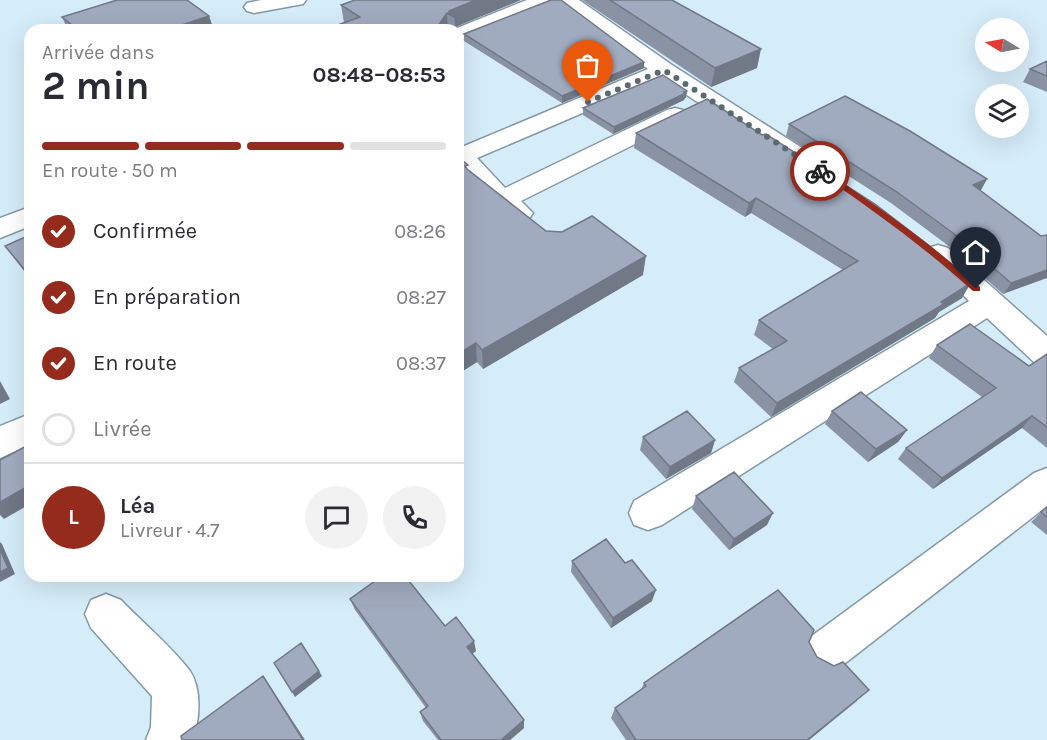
<!DOCTYPE html>
<html lang="fr">
<meta charset="utf-8">
<style>
:root{--surface:#fff;--page:#f2f2f3;--text:#2b2b33;--muted:#7c7c81;--line:#e1e1e2;--accent:#952b1c}
body{margin:0;font-family:Karla,sans-serif;background:var(--page);color:var(--text);height:100vh;display:flex;flex-direction:column;font-size:22px;white-space:nowrap}
*{box-sizing:border-box;margin:0}
p{font-size:20px;color:var(--muted)}
.icon{flex:none;width:33px;height:33px;fill:none;stroke:currentColor;stroke-width:2;stroke-linecap:round;stroke-linejoin:round}
.map{position:relative;flex:1;overflow:hidden}
.drawer{position:absolute;left:24px;top:24px;width:440px;height:558px;display:flex;flex-direction:column;background:var(--surface);border-radius:18px;box-shadow:0 6px 24px #0002}
.drawer>*{flex:none}
.needle{width:39px;rotate:280deg}
.buttons{position:absolute;left:975px;top:18px;display:grid;gap:12px}
.buttons a{display:grid;place-items:center;width:54px;height:54px;border-radius:50%;background:var(--surface);box-shadow:0 6px 24px #0002;font-size:30px}
.pin{position:absolute;display:grid;place-items:center;width:51px;height:51px;color:#fff;margin:-62px -26px;border-radius:50% 50% 50% 0;rotate:-45deg;box-shadow:0 0 6px #0007}
.pin .icon{rotate:45deg}
.courier{position:absolute;display:grid;place-items:center;width:60px;height:60px;margin:-30px;border:4px solid #952b1c;border-radius:50%;background:#fff;color:#222;box-shadow:0 2px 8px #0007}
.overview em{font-style:normal;font-weight:700}
.overview div{display:flex;flex-direction:column-reverse}
.overview{display:flex;align-items:center;justify-content:space-between;height:102px;padding:0 18px}
h1{font-size:39px;font-weight:700;line-height:45px}
.bar{display:grid;grid-template-columns:repeat(4,1fr);gap:9px 6px;align-content:center;height:72px;padding:0 18px}
.bar i{height:8px;border-radius:4px;background:var(--line)}
.bar .on{background:var(--accent)}
.bar p{grid-column:span 4}
.line{display:flex;align-items:center;gap:15px;padding:0 18px;border-top:2px solid var(--line)}
.line div{flex:1}
.round{display:grid;place-items:center;flex:none;width:63px;height:63px;border-radius:32px;background:var(--page)}
ol{padding:0 18px;list-style:none}
li{display:flex;align-items:center;gap:18px;height:66px}
li p{margin-inline-start:auto}
li .icon{padding:6px;border-radius:50%;background:var(--accent);color:#fff;stroke-width:4}
li:last-child{color:var(--muted)}
li i{width:33px;height:33px;border:3px solid var(--line);border-radius:50%}
.map>svg:first-child{display:block}
.lines{fill:none;stroke-linecap:round;stroke-linejoin:round}
.minor-casing{stroke:#8499a5;stroke-width:3}
.minor{fill:#fff;fill-rule:evenodd}
.wall{fill:#8a93a4}
.shaded-wall{fill:#717886}
.building{fill:#a1abbf;stroke:#717886;stroke-width:1.5}
.route{fill:#952b1c}
.done{stroke:#5b6a71;stroke-width:6;stroke-dasharray:0 10.8}
</style>
<div class="map">
<svg width="1047" height="740" viewBox="0 0 1047 740">
<rect width="100%" height="100%" fill="#d5edf9"/>
<g class="lines">
<g class="minor-casing">
<path id="minor" d="M 261,0 L 306,0 L 303,4 L 254,13 L 247,11 L 244,7 L 247,3 Z
M 527,0 L 554,0 L 551,4 L 458,41 L 458,30 L 452,30 Z
M 556,0 L 579,0 L 672,65 L 810,153 L 814,158 L 810,163 L 801,166 L 792,163 L 662,79 L 477,158 L 505,188 L 667,110 L 675,108 L 683,110 L 687,115 L 683,120 L 521,201 L 533,213 L 529,219 C 500,227 475,187 458,167 L 458,146 L 462,147 L 648,69 Z
M 30,207 L 30,226 L 0,238 L 0,218 Z
M 938,245 L 948,248 L 1047,336 L 1047,367 L 1036,364 L 987,318 L 662,525 L 648,530 L 634,525 L 629,513 L 634,501 L 969,301 L 924,255 L 928,248 Z
M 30,414 L 30,445 L 0,458 L 0,426 Z
M 1047,468 L 1047,506 L 839,668 L 824,675 L 809,668 L 802,653 L 809,638 L 1034,473 Z
M 106,594 L 121,600 C 141,621 173,648 190,671 C 202,689 200,721 192,740 L 146,740 L 151,727 L 152,696 L 91,628 L 85,614 L 91,600 Z"/>
</g>
<use href="#minor" class="minor"/>
</g>
<path class="wall" d="M 355,0 L 521,0 L 455,27 L 456,30 L 324,30 L 344,23 L 341,5 Z
M 582,0 L 672,0 L 757,68 L 711,87 Z
M 209,16 L 212,25 L 197,30 L 71,30 L 66,26 L 62,17 Z
M 464,34 L 644,68 L 562,103 L 464,41 Z
M 1047,61 L 1047,92 L 1023,82 L 1030,69 Z
M 685,98 L 684,100 L 613,134 L 583,115 L 583,108 L 686,98 Z
M 789,124 L 987,179 L 980,191 L 1041,236 L 1047,235 L 1003,294 L 946,244 L 891,203 L 786,136 Z
M 636,133 L 962,298 L 939,312 L 935,318 L 771,417 L 734,382 L 739,368 L 773,349 L 754,335 L 759,320 L 843,270 L 751,213 L 745,217 L 634,148 Z
M 458,157 L 468,170 L 546,231 L 643,275 L 483,369 L 477,362 L 458,374 Z
M 30,235 L 30,279 L 5,246 Z
M 937,345 L 1029,366 L 1047,354 L 1047,448 L 1022,428 L 933,489 L 898,459 L 906,448 L 982,397 L 929,358 Z
M 832,411 L 907,430 L 898,442 L 868,462 L 825,424 Z
M 643,437 L 715,440 L 711,453 L 666,479 L 640,450 Z
M 696,496 L 767,525 L 729,550 L 692,509 Z
M 1047,507 L 1047,535 L 1031,522 Z
M 572,561 L 625,563 L 652,601 L 611,628 L 571,572 Z
M 350,599 L 445,626 L 476,651 L 472,654 L 524,720 L 524,728 L 510,740 L 438,740 L 423,721 L 420,712 L 426,708 L 355,610 Z
M 809,642 L 817,657 L 857,701 L 809,740 L 626,740 L 611,718 L 615,708 L 641,690 L 644,683 Z"/>
<path class="shaded-wall" d="M 476,0 L 521,0 L 455,27 L 456,30 L 454,17 L 449,14 L 449,11 Z
M 447,13 L 448,30 L 435,30 Z
M 209,16 L 212,25 L 197,30 L 167,30 Z
M 761,49 L 757,68 L 711,87 L 715,68 Z
M 644,62 L 644,68 L 562,103 L 562,96 Z
M 687,91 L 686,98 L 685,98 L 684,100 L 613,134 L 614,127 Z
M 987,179 L 981,190 L 967,196 L 973,185 Z
M 756,198 L 751,213 L 745,217 L 749,203 Z
M 646,256 L 643,275 L 483,369 L 482,350 Z
M 30,266 L 30,279 L 24,269 Z
M 1047,270 L 1047,278 L 1003,294 L 1011,283 Z
M 971,283 L 962,298 L 939,312 L 935,318 L 771,417 L 777,403 Z
M 476,343 L 477,362 L 458,374 L 458,354 Z
M 0,381 L 10,399 L 0,404 Z
M 1032,416 L 1022,428 L 933,489 L 942,478 Z
M 907,430 L 898,442 L 868,462 L 876,449 Z
M 715,440 L 711,453 L 666,479 L 670,467 Z
M 30,485 L 30,504 L 4,519 L 0,515 L 0,502 Z
M 773,513 L 767,525 L 729,550 L 734,539 Z
M 0,542 L 2,544 L 15,574 L 0,582 Z
M 656,590 L 652,601 L 611,628 L 613,618 Z
M 474,641 L 476,651 L 468,657 L 467,647 Z
M 319,671 L 322,676 L 295,697 L 292,692 Z
M 263,676 L 270,686 L 305,740 L 303,740 Z
M 869,690 L 809,740 L 807,740 Z
M 524,720 L 524,728 L 510,740 L 501,740 Z"/>
<path class="building" d="M 117,0 L 187,0 L 209,16 L 167,30 L 78,30 L 62,17 Z
M 355,0 L 476,0 L 449,11 L 449,14 L 454,14 L 454,17 L 447,13 L 435,30 L 324,30 L 360,17 L 341,5 Z
M 551,0 L 561,0 L 644,62 L 562,96 L 464,34 Z
M 610,0 L 672,0 L 761,49 L 715,68 Z
M 1047,61 L 1047,76 L 1030,69 Z
M 663,75 L 687,91 L 684,92 L 686,93 L 614,127 L 583,108 Z
M 845,96 L 910,131 L 987,179 L 973,185 L 1041,236 L 1047,235 L 1047,270 L 1011,283 L 953,233 L 897,192 L 789,124 Z
M 707,99 L 762,135 L 766,134 L 875,204 L 931,247 L 971,283 L 941,302 L 944,304 L 777,403 L 739,368 L 787,341 L 759,320 L 858,261 L 756,198 L 749,203 L 636,133 Z
M 458,157 L 468,165 L 465,166 L 467,169 L 546,231 L 562,232 L 592,216 L 646,256 L 482,350 L 476,343 L 458,354 L 458,245 L 462,243 L 458,239 Z
M 30,235 L 30,266 L 24,269 L 5,246 Z
M 970,324 L 1029,366 L 1047,354 L 1047,427 L 1032,416 L 942,478 L 906,448 L 996,388 L 937,345 Z
M 861,392 L 907,430 L 876,449 L 832,411 Z
M 687,411 L 715,440 L 670,467 L 643,437 Z
M 30,444 L 30,485 L 0,502 L 0,460 Z
M 734,472 L 773,513 L 734,539 L 696,496 Z
M 1047,507 L 1047,517 L 1041,512 Z
M 606,539 L 625,563 L 632,560 L 656,590 L 613,618 L 572,561 Z
M 0,549 L 8,568 L 0,572 Z
M 382,576 L 405,576 L 445,626 L 456,617 L 474,641 L 467,647 L 524,720 L 501,740 L 441,740 L 420,712 L 428,706 L 350,599 Z
M 778,590 L 814,630 L 809,642 L 817,657 L 834,666 L 843,662 L 869,690 L 807,740 L 636,740 L 615,708 L 646,686 L 644,683 Z
M 301,643 L 319,671 L 292,692 L 274,663 Z
M 263,676 L 303,740 L 182,740 L 181,736 Z"/>
<path class="route" d="M 817,169 L 822,169 C 878,206 930,243 980,287 L 980,291 L 973,291 C 924,247 872,209 817,172 Z"/>
<g class="lines">
<path class="done" d="M 588,102 L 664,70 L 820,171"/>
</g>
</svg>
<div class="buttons">
<a><svg class="needle" viewBox="-14 -14 28 28"><path d="M0-13l5 13h-10z" fill="#e53935"/><path d="M0 13l5-13h-10z" fill="#7c7c81"/></svg></a>
<a><svg class="icon" aria-label="layers" viewBox="0 0 24 24"><path d="M12 4l9 5-9 5-9-5zM3 14l9 5 9-5"/></svg></a>
</div>
<div class="pin" style="left:588px;top:102px;background:#ea580c"><svg class="icon" aria-label="bag" viewBox="0 0 24 24"><path d="M5 8h14l-1 12H6zM9 8a3 3 0 0 1 6 0"/></svg></div>
<div class="pin" style="left:976px;top:289px;background:#1f2937"><svg class="icon" aria-label="home" viewBox="0 0 24 24"><path d="M3 11l9-7 9 7M6 9v11h12V9"/></svg></div>
<div class="courier" style="left:820px;top:171px"><svg class="icon" aria-label="bike" viewBox="0 0 24 24"><circle cx="6" cy="16" r="4"/><circle cx="18" cy="16" r="4"/><path d="M6 16l4-8h5l3 8M10 8l3 8H6M13 5h3"/></svg></div>
<section class="drawer">
<div class="overview"><div><h1>2 min</h1><p>Arrivée dans</p></div><em>08:48–08:53</em></div>
<div class="bar"><i class="on"></i><i class="on"></i><i class="on"></i><i></i><p>En route · 50 m</p></div>
<ol>
<li><svg class="icon" aria-label="check" viewBox="0 0 24 24"><path d="M5 12l5 5 9-10"/></svg>Confirmée<p>08:26</p></li>
<li><svg class="icon" aria-label="check" viewBox="0 0 24 24"><path d="M5 12l5 5 9-10"/></svg>En préparation<p>08:27</p></li>
<li><svg class="icon" aria-label="check" viewBox="0 0 24 24"><path d="M5 12l5 5 9-10"/></svg>En route<p>08:37</p></li>
<li><i></i>Livrée</li>
</ol>
<div class="line" style="height:108px"><b class="round" style="background:var(--accent);color:#fff">L</b><div><b>Léa</b><p>Livreur · 4.7</p></div><a class="round"><svg class="icon" aria-label="chat" viewBox="0 0 24 24"><path d="M4 5h16v11H9l-5 4z"/></svg></a><a class="round"><svg class="icon" aria-label="phone" viewBox="0 0 24 24"><path d="M5 4h4l2 5-3 2q2 4 5 5l2-3 5 2v4C11 20 4 13 5 4z"/></svg></a></div>
</section>
</div>
